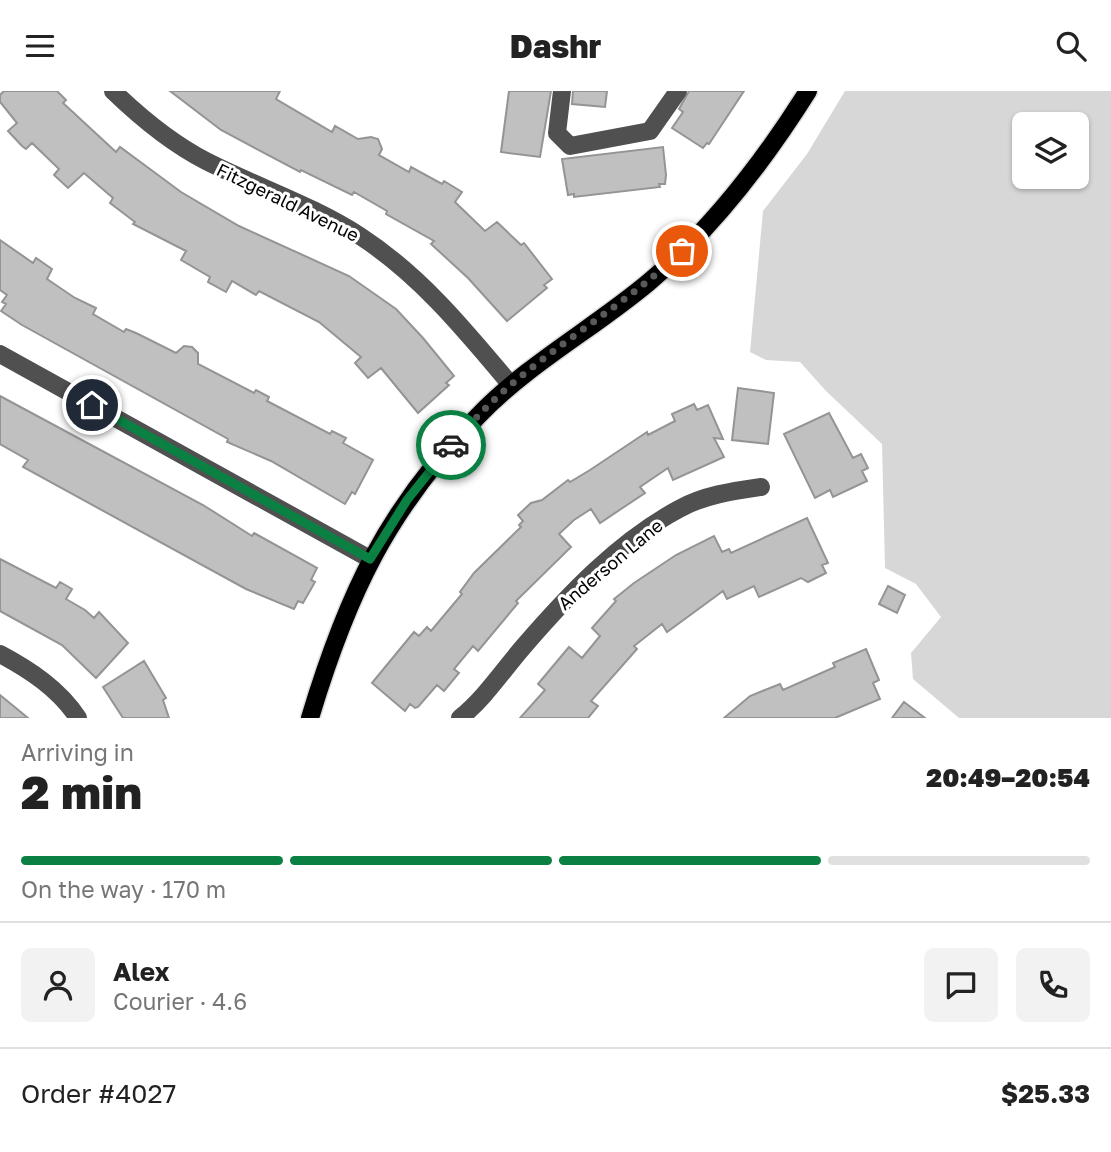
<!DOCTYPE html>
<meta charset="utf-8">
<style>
:root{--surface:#fff;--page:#f2f2f2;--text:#222;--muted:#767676;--line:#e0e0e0;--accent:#0b8043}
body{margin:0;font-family:"Golos Text",sans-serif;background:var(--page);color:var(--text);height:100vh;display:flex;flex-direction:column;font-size:26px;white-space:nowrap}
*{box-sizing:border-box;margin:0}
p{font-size:23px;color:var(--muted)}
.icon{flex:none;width:38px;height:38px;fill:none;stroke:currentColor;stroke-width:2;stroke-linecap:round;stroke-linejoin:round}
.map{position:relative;height:627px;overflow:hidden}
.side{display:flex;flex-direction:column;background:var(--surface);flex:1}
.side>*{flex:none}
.buttons{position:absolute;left:1012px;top:21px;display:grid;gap:14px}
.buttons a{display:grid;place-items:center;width:77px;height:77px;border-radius:10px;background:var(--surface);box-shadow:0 2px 5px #0004;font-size:35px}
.pin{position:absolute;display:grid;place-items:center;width:60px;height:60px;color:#fff;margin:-30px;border:4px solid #fff;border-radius:50%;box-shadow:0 2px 7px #0007}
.courier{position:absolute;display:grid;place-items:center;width:70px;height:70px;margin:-35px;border:5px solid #0b8043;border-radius:50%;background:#fff;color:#222;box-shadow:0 2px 9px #0007}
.overview em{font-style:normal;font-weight:800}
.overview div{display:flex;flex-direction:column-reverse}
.overview{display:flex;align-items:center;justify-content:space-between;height:119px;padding:0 21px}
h1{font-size:46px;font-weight:800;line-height:52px}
.bar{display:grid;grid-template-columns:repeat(4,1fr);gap:10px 7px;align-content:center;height:84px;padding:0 21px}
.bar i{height:9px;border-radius:5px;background:var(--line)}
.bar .selected{background:var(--accent)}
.bar p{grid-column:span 4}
.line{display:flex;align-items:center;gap:18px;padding:0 21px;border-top:2px solid var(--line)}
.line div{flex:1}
.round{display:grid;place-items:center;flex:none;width:74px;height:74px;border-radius:10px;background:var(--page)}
header{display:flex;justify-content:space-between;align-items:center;height:91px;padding:0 21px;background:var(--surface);font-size:32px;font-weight:800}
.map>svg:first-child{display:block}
.green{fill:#d7d7d7;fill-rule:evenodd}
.building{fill:#c0c0c0;stroke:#949494;stroke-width:2}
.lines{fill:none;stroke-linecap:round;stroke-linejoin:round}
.major-casing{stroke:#dbdbdb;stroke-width:21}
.minor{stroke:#505050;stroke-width:18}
.major{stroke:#000;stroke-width:18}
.done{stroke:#595959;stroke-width:7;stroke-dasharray:0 12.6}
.route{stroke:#0b8043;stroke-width:9}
.labels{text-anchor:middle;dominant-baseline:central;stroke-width:6;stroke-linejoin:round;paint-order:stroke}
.street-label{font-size:18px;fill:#000;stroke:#fff}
</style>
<header><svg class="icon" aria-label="menu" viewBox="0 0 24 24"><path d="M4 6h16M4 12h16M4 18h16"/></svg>Dashr<svg class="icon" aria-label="search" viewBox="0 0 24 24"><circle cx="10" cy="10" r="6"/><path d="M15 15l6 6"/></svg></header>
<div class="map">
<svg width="1111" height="627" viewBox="0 0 1111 627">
<rect width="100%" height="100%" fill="#fff"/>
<path class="green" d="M 845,0 L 1111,0 L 1111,627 L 959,627 L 913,588 L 911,562 L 941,526 L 916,493 L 885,477 L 882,353 L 826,300 L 800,271 L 766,269 L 750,261 L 763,120 L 807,63 ZM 1024,33 L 1076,33 L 1076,86 L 1024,86 Z"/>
<path class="building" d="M 4,0 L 57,0 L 66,9 L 63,12 L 116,61 L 120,56 L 181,101 L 239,135 L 349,185 L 396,218 L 423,247 L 454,285 L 446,292 L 449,294 L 418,322 L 381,277 L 368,287 L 355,272 L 361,266 L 319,231 L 259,200 L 256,204 L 232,190 L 226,201 L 208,191 L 210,186 L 181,169 L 186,160 L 133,133 L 135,131 L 110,112 L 113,107 L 84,82 L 68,97 L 54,84 L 59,78 L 32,52 L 26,58 L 22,55 L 8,40 L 17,32 L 0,11 L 0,4 Z
M 170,0 L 280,0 L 276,8 L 332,41 L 335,35 L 358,48 L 371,46 L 378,48 L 382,58 L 379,64 L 409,81 L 411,76 L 442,93 L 444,90 L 462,101 L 455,111 L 485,140 L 497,131 L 521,154 L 524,152 L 552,188 L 544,194 L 547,197 L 507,230 L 468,187 L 431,153 L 434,150 L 386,123 L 387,120 L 354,101 L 352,104 L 301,79 L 300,81 L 221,39 Z
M 509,0 L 551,0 L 540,66 L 501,61 Z
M 573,0 L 607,0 L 605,16 L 572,13 Z
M 689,0 L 744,0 L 709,53 L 707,52 L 703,57 L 672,37 L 683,21 L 679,18 Z
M 663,56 L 666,84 L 665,93 L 659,93 L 660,96 L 574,106 L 574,103 L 568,104 L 562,68 Z
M 0,149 L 33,172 L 36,167 L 52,178 L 47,188 L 75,207 L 96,217 L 93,223 L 124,241 L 126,238 L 136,242 L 176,262 L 184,255 L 192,256 L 198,262 L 198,273 L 254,302 L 256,299 L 269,306 L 267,310 L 330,343 L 332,340 L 346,347 L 343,352 L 373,369 L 355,403 L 352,401 L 345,413 L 271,370 L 227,351 L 228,348 L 22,234 L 1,220 L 6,213 L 2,211 L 7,204 L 0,199 Z
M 738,297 L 774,302 L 768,353 L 732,349 Z
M 0,305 L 203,414 L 252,445 L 254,442 L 317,477 L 311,489 L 315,491 L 303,512 L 298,510 L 294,518 L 246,498 L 23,376 L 28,369 L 0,353 Z
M 694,313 L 697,319 L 708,314 L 723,348 L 714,347 L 724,366 L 673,389 L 668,377 L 640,396 L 645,402 L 600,432 L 591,418 L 574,429 L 559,443 L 571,456 L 516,510 L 518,512 L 478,560 L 473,555 L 454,578 L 459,582 L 444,600 L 437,594 L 418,616 L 415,617 L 410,613 L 405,620 L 372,592 L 414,541 L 419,545 L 427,536 L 431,540 L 462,503 L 460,501 L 474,482 L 521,436 L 519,434 L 523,430 L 518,424 L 531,412 L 542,409 L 568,389 L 570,391 L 590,379 L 647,341 L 648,344 L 675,330 L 672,323 Z
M 829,322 L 853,367 L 861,363 L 868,377 L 862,380 L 867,390 L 833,406 L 830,399 L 815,407 L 784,343 Z
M 807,427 L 828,472 L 822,474 L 826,482 L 808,491 L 801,487 L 759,506 L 754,495 L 727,508 L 723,500 L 667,541 L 662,533 L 634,555 L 637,558 L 591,610 L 598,615 L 588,627 L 520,627 L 545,599 L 538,593 L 569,556 L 582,567 L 600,545 L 592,537 L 616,510 L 614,508 L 634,492 L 676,464 L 714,445 L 722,461 L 729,458 L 731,462 Z
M 0,468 L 56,497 L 60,491 L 72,498 L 66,508 L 85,519 L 94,527 L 99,521 L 128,552 L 96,587 L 62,554 L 0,520 Z
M 888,495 L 905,504 L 897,522 L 879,513 Z
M 866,558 L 879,589 L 873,592 L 880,608 L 835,627 L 724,627 L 750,605 L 780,593 L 783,599 L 835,576 L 833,572 Z
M 144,570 L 166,607 L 163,609 L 169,627 L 123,627 L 103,596 Z
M 0,604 L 28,627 L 0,627 Z
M 904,611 L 925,627 L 892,627 Z"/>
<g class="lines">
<g class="major-casing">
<path id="major" d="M 310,627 C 347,504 387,418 478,325 C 529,272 593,238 649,191 C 712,138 764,70 808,0"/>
</g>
<path class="minor" d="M 113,0 C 142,28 171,52 206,70 C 257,96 312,114 360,145 C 420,184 465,239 511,294
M 562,0 L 557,42 L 570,55 L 650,40 L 678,0
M 0,263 L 370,468
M 0,563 C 30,579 59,598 78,627
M 460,627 C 485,607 503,579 524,555 C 568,504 619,450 679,418 C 704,404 733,400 761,396"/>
<use href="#major" class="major"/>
</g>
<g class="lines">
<path class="done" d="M 451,354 C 475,327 500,301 529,279 C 580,238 635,205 682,160"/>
<path class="route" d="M 92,314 L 370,468 L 407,409 L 451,354"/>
</g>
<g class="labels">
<g class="street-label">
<text transform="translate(288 111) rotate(26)">Fitzgerald Avenue</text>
<text transform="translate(610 473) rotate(-40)">Anderson Lane</text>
</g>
</g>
</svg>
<div class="buttons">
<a><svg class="icon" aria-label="layers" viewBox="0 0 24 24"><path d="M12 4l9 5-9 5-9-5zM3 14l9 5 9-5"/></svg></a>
</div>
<div class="pin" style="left:682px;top:160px;background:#ea580c"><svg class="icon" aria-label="bag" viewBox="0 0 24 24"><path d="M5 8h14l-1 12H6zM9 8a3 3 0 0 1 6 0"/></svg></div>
<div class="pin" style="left:92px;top:314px;background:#1f2937"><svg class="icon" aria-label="home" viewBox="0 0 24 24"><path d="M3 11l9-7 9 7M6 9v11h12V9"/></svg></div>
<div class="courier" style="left:451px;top:354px"><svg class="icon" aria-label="car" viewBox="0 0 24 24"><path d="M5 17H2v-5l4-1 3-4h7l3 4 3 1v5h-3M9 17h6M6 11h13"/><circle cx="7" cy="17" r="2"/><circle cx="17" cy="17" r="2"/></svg></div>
</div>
<section class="side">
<div class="overview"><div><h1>2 min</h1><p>Arriving in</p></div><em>20:49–20:54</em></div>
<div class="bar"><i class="selected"></i><i class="selected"></i><i class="selected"></i><i></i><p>On the way · 170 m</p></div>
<div class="line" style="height:126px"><a class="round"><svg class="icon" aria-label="person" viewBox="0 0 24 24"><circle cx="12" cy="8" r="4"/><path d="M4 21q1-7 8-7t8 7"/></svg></a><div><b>Alex</b><p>Courier · 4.6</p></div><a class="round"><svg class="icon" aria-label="chat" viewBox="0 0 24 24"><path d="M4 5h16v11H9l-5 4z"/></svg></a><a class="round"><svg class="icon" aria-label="phone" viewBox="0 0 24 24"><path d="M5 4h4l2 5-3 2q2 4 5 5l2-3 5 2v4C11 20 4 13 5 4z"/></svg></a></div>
<div class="line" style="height:91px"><div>Order #4027</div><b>$25.33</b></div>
</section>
